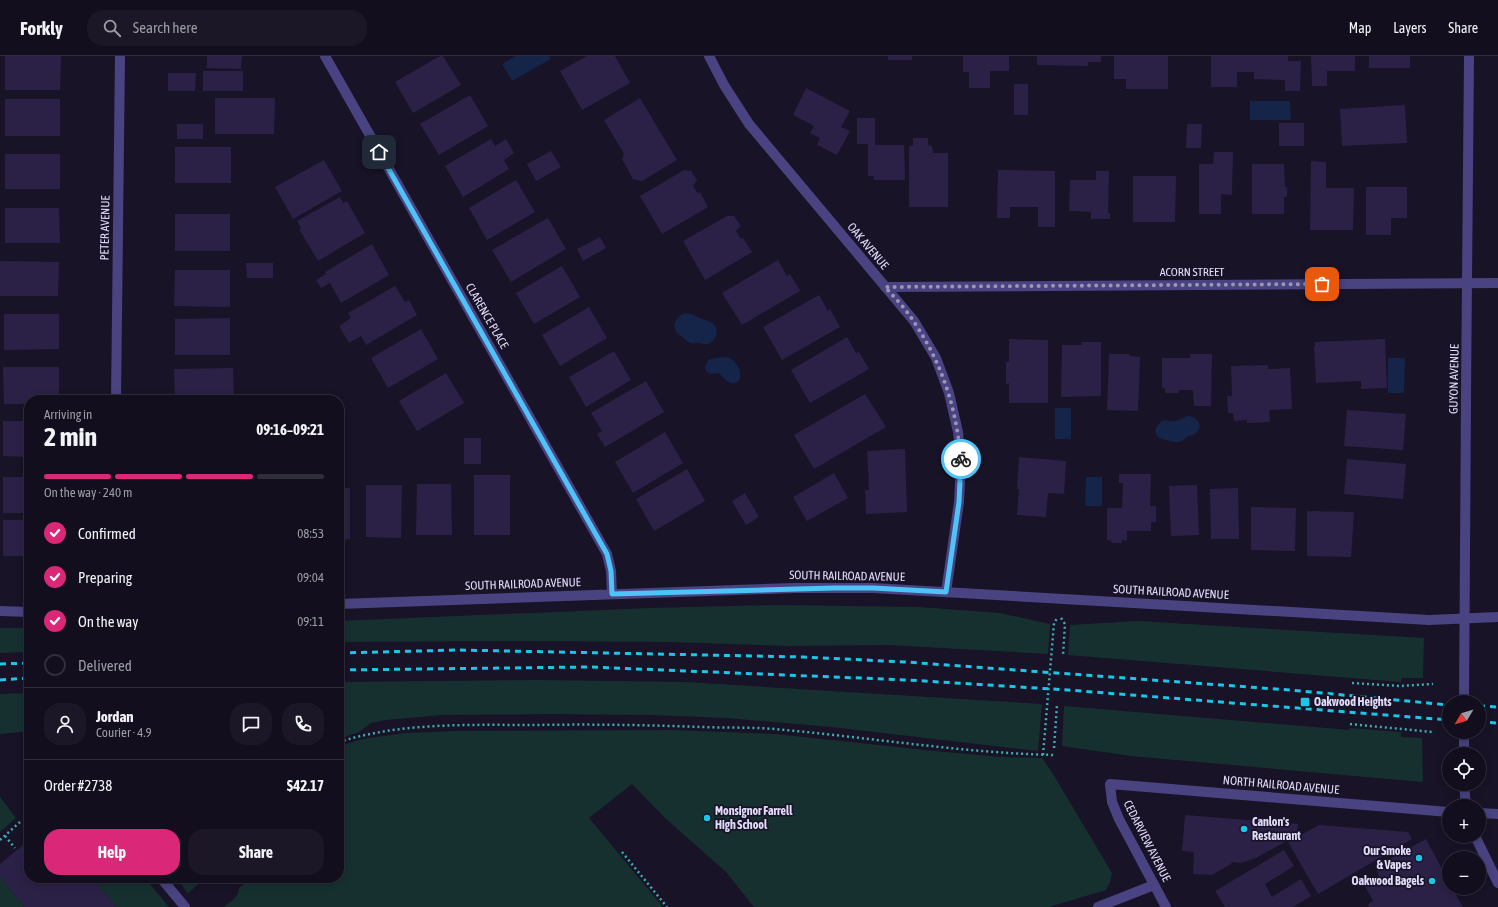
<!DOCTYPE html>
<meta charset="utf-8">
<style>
:root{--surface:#120e1d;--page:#1b1726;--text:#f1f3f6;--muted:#9c9ca4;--line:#312e3b;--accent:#db2777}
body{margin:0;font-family:"Asap Condensed",sans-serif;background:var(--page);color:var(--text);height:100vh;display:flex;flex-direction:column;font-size:15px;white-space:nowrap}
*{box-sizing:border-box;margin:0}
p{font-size:13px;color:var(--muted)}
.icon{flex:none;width:22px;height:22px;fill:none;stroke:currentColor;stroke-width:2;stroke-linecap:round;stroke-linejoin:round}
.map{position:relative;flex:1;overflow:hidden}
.sheet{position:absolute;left:24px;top:339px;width:320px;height:488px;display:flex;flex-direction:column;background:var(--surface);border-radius:16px;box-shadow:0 2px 10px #0003,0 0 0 1px var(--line)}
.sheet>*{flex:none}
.needle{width:26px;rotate:232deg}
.controls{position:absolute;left:1442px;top:639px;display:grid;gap:8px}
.controls a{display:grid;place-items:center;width:44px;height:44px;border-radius:50%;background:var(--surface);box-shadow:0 2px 10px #0003,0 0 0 1px var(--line);font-size:20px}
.pin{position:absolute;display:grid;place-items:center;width:34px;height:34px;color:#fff;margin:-17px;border-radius:8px;box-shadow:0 2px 6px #0006}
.courier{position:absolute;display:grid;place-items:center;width:40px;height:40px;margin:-20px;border:3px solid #4fc3f7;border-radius:50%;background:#fff;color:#222;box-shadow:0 1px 5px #0007}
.summary em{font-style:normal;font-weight:700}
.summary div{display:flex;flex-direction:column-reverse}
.summary{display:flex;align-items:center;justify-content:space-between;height:68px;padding:0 20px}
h1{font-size:26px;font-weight:700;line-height:30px}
.bar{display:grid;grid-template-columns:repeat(4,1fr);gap:6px 4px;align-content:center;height:48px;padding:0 20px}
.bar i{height:5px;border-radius:3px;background:var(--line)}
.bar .active{background:var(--accent)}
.bar p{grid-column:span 4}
.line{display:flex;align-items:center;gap:10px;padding:0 20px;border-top:1px solid var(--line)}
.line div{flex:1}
.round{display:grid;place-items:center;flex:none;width:42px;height:42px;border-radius:16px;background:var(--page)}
ol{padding:0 20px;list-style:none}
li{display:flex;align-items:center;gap:12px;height:44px}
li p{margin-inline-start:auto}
li .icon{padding:4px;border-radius:50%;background:var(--accent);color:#fff;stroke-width:4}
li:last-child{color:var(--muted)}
li i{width:22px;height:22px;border:2px solid var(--line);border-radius:50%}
.button{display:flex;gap:8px;margin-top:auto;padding:8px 20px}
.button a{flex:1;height:46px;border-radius:16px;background:var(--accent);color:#fff;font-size:16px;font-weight:700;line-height:46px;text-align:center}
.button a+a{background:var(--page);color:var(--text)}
header{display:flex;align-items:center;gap:24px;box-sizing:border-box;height:56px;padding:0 20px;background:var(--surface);border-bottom:1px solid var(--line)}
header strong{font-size:19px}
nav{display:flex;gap:22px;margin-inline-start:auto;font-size:14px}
.search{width:280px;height:36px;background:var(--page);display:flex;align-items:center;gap:10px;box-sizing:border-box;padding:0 14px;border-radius:16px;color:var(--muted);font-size:15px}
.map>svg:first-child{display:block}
.green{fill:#163030}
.water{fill:#142549}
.building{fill:#2b2146}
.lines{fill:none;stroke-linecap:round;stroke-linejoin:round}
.path{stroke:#3daeaf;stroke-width:2.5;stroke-dasharray:2 3;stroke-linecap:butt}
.service{stroke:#494381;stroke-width:10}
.minor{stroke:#494381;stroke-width:10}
.tertiary{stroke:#494381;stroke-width:10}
.rail{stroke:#1cc6e8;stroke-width:3;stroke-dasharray:6 5;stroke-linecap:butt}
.done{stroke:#9b96b1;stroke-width:4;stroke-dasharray:0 7.2}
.route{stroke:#4fc3f7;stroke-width:5}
.poi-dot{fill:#1cc6e8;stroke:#181327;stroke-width:1.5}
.labels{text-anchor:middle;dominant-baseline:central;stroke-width:3.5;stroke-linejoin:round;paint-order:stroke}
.street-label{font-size:12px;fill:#e2dcfb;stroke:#181327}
.poi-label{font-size:12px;font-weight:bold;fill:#e2dcfb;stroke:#181327;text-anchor:start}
</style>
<header>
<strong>Forkly</strong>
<div class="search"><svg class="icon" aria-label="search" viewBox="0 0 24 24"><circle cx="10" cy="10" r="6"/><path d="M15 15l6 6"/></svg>Search here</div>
<nav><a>Map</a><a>Layers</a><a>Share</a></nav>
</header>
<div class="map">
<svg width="1498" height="851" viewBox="0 0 1498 851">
<rect width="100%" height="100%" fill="#181327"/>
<path class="green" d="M 776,549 L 918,551 L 1000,557 L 1050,568 L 1048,598 L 889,589 L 788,590 L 671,586 L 524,585 L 339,586 L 339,565 L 650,552 Z
M 1137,565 L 1424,582 L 1423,622 L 1402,622 L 1401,626 L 1068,599 L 1070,569 Z
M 0,572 L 29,572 L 29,596 L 0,597 Z
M 537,624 L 686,626 L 1042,648 L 1038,695 L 831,671 L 726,662 L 650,659 L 550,658 L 442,659 L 386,664 L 371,667 L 359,676 L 339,683 L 339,626 Z
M 29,637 L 29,675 L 0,678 L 0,638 Z
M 1064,650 L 1349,674 L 1350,672 L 1401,676 L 1401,681 L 1422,682 L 1423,726 L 1131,700 L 1062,690 Z
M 671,674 L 775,678 L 935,695 L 1001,701 L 1042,702 L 1053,718 L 1112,817 L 1110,826 L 1106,834 L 1049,851 L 754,851 L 726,816 L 665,762 L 632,728 L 589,762 L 663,851 L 224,851 C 231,845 239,841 239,832 L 251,822 L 339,822 L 339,690 L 363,683 L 405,677 L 456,675 Z
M 0,741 L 16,762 L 0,776 Z
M 0,821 L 24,851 L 0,851 Z
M 92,822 L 145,822 L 169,851 L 116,851 Z
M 176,822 L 205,822 L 188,837 Z"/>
<path class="water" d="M 516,0 L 549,0 L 551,3 L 512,25 L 502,8 Z
M 1250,45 L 1290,45 L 1291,64 L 1250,64 Z
M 685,257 C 692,257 696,261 702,263 C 710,266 719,267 716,279 C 715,283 712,286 708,288 C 704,289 703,287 699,287 C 697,287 694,288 691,287 C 687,286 686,284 683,282 C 682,280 680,280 678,278 C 670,270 677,260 685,257 Z
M 725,301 C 739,301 748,330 731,327 C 727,326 722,320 719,317 L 711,318 L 706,315 L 705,310 L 709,303 Z
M 1388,302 L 1405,302 L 1404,337 L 1388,337 Z
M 1055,352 L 1071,352 L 1071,383 L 1055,383 Z
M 1188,360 C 1196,360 1204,369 1197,376 C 1194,380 1189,379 1186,382 C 1183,384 1180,387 1175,386 C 1168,384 1153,384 1156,372 C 1157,369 1159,367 1162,365 C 1165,364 1167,365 1171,365 C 1177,366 1182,362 1188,360 Z
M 1086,421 L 1102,421 L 1102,450 L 1085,450 Z"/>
<path class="building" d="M 5,0 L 61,0 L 60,34 L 5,34 Z
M 207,0 L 242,0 L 241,13 L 207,12 Z
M 440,0 L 443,0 L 461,29 L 413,57 L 395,26 Z
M 587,0 L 615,0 L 630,27 L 582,54 L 560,15 Z
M 888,0 L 912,0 L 912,4 L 888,4 Z
M 963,0 L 1009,0 L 1009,15 L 990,15 L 990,32 L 969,32 L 969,16 L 963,16 Z
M 1037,0 L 1101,0 L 1101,6 L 1088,6 L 1088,10 L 1037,9 Z
M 1114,0 L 1168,0 L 1168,33 L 1126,33 L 1126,23 L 1114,23 Z
M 1211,0 L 1288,0 L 1288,5 L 1301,5 L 1300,35 L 1285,35 L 1285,24 L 1254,23 L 1254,16 L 1237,16 L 1237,31 L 1211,31 Z
M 1311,0 L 1355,0 L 1355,15 L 1327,15 L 1327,30 L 1312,30 Z
M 1369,0 L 1410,0 L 1410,12 L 1369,12 Z
M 203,15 L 243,15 L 243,35 L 203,35 Z
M 168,17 L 196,17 L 195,35 L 168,35 Z
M 1014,28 L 1028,28 L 1028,59 L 1014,59 Z
M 806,32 L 850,55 L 841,71 L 850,75 L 837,99 L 817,89 L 820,82 L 810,77 L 814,70 L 793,59 Z
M 470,39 L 488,70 L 439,99 L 420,68 Z
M 215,42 L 275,42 L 274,78 L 215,78 Z
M 640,42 L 677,104 L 642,125 L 633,123 L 622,103 L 624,98 L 604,64 Z
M 5,43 L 60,43 L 60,80 L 5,80 Z
M 1405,49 L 1407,87 L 1342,90 L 1340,53 Z
M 857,62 L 875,62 L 875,89 L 904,89 L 905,124 L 874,124 L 874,120 L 868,120 L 868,88 L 857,88 Z
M 1279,67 L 1304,67 L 1304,90 L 1279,90 Z
M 177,68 L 203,68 L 203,83 L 177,83 Z
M 1187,68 L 1202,68 L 1201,92 L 1186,92 Z
M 913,82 L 928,82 L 928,89 L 932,90 L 933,97 L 948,97 L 948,151 L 909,151 L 909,90 L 913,90 Z
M 491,83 L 495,90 L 506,83 L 514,97 L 504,104 L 509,113 L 463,141 L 445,110 Z
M 175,91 L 231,91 L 231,127 L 175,127 Z
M 551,95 L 561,111 L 536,125 L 527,108 Z
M 1214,96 L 1233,96 L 1232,139 L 1221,138 L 1221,158 L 1199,158 L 1199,108 L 1213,108 Z
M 5,98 L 60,98 L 60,133 L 5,133 Z
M 324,104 L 342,135 L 293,163 L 275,131 Z
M 1311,105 L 1326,106 L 1326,132 L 1354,132 L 1353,174 L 1310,174 Z
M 1252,108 L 1284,108 L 1285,131 L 1287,131 L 1287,141 L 1284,141 L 1284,158 L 1252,158 Z
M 684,114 L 691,115 L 697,124 L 693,130 L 698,138 L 700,136 L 708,151 L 662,178 L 640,140 Z
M 998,114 L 1055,115 L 1055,171 L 1038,171 L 1038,151 L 1010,151 L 1010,162 L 997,162 Z
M 1096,115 L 1109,115 L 1108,157 L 1110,157 L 1110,163 L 1091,163 L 1091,156 L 1069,155 L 1070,124 L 1096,124 Z
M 1133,120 L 1176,120 L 1175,166 L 1133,166 Z
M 516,124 L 535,156 L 487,184 L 469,152 Z
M 1366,131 L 1407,131 L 1407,162 L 1391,162 L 1391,179 L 1366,179 Z
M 340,141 L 343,147 L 347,145 L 365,177 L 318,205 L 299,173 L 301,172 L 297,165 Z
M 5,152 L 59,152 L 60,187 L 5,187 Z
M 175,158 L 230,158 L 230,195 L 175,195 Z
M 727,160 L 734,160 L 741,170 L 736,175 L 741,183 L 743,182 L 752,196 L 705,224 L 683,185 Z
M 548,162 L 566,193 L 511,226 L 492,194 Z
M 600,181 L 606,192 L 583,205 L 577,193 Z
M 372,188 L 389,219 L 341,247 L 330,227 L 321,232 L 316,224 L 326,218 L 325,216 Z
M 778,204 L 787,220 L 790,218 L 800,235 L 742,269 L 722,237 Z
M 0,205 L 59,206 L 58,240 L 0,240 Z
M 246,207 L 273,207 L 273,222 L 247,222 Z
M 562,210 L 580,241 L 534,268 L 516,237 Z
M 175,214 L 230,214 L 230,251 L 174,250 Z
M 395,230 L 405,246 L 409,244 L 417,259 L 366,289 L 361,280 L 349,287 L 339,270 L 351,262 L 348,257 Z
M 819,239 L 828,255 L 830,253 L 840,271 L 782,304 L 763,271 Z
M 589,251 L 607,282 L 560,310 L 542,279 Z
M 4,258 L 59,258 L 59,293 L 4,294 Z
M 230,262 L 230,299 L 175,299 L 175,263 Z
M 421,273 L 438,303 L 388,332 L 371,302 Z
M 847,281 L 856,297 L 859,296 L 869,313 L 810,347 L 791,314 Z
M 1009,283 L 1048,284 L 1048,347 L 1009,347 L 1009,327 L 1006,328 L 1006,306 L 1009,306 Z
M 1385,283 L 1387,332 L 1361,333 L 1361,325 L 1316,327 L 1314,290 L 1315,290 L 1315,286 Z
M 1081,286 L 1101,286 L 1101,340 L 1061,341 L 1062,289 L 1082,289 Z
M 614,295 L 631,324 L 586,351 L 569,321 Z
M 1109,298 L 1129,298 L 1130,300 L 1140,301 L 1138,355 L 1107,354 Z
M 1190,298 L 1212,298 L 1211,350 L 1194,350 L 1193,334 L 1179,334 L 1179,337 L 1165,337 L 1165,332 L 1162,332 L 1162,302 L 1190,302 Z
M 1268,309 L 1268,313 L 1290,312 L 1292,353 L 1269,354 L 1270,366 L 1247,367 L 1247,364 L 1234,365 L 1233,357 L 1228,357 L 1227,340 L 1232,340 L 1231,310 Z
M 3,311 L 59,311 L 59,344 L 29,344 L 29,348 L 4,348 Z
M 233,312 L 234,344 L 175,344 L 174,313 Z
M 446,317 L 464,347 L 417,375 L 399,345 Z
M 646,325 L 664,356 L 605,391 L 597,378 L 602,375 L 591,357 Z
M 865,338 L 886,371 L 814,413 L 794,379 Z
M 1347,354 L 1406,358 L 1403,394 L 1344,390 Z
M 3,365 L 29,365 L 29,401 L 3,400 Z
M 665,376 L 683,407 L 633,437 L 615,406 Z
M 464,382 L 481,382 L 481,408 L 464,408 Z
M 905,393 L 907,456 L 866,458 L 865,434 L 869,434 L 867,395 Z
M 1019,401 L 1066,405 L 1064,438 L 1048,437 L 1046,461 L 1017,459 L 1019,433 L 1017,433 Z
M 1347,403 L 1406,408 L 1403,443 L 1344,438 Z
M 687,413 L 705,445 L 654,475 L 636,443 Z
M 834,417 L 848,442 L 807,465 L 793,441 Z
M 1119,418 L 1151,418 L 1150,450 L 1156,450 L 1156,466 L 1151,466 L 1151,475 L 1127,475 L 1127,485 L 1122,484 L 1122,487 L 1112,487 L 1111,485 L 1107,484 L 1107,452 L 1122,452 L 1123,427 L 1119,427 Z
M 474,419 L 510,419 L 510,479 L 474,479 Z
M 3,421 L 29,421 L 29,457 L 3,457 Z
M 417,428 L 451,428 L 452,479 L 416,479 Z
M 366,429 L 402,429 L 401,482 L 366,481 Z
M 1197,429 L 1199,479 L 1171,480 L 1169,430 Z
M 339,432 L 350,432 L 350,483 L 339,484 Z
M 1238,432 L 1239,483 L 1211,483 L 1210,433 Z
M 745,437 L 759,461 L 746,469 L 732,445 Z
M 1251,451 L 1296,452 L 1295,495 L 1251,494 Z
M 1307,455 L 1354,456 L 1351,501 L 1307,500 Z
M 3,464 L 29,464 L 29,500 L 3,500 Z
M 1185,759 L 1298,768 L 1297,779 L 1256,802 L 1241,807 L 1232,806 L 1231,808 L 1212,819 L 1193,818 L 1194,796 L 1182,795 Z
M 1319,769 L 1408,776 L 1412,783 L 1318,838 L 1288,786 Z
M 1426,783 L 1449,826 L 1449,832 L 1452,832 L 1463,851 L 1369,851 L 1368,848 L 1373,845 L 1364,828 L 1379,820 L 1375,811 Z
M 29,784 L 29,822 L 92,822 L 116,851 L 24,851 L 0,821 L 0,808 Z
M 1284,794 L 1294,810 L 1265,828 L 1272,841 L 1301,823 L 1311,840 L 1293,851 L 1225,851 L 1215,835 Z"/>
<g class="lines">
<path class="path" d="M 1061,562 L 1065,568 L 1063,599
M 1352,627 L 1400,630 L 1433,628
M 1350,668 L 1432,676
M 339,686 C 402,666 471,669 536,669 C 591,668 647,669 702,671 C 726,672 750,671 774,673 C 868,681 961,697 1055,699
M 1054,692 L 1057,649
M 1043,699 L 1054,567 L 1058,561
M 5,780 L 15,792
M 0,784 L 20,766
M 622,796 L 667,851"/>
<path class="service" d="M 161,822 L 185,851
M 1098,851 L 1154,829"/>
<path class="minor" d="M 325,0 L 607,498 L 611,515 L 612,538
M 709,0 L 724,29 L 749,68 L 914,265 L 936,302 L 949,337 L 958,376 L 961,405 L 959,446 L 946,536
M 885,231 L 1498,227
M 116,344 L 120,0
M 339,548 L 794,532 L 873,532 L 1429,564 L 1498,561
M 0,555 L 29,556
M 1479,757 L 1498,758
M 1166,851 L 1119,763 L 1112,746 L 1110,728 L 1449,756"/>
<path class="tertiary" d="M 1464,646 C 1464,431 1468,215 1469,0
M 1464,698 L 1464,676
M 1464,728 L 1466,750
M 1475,780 L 1498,827"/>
<path class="rail" d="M 339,597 L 458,594 L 803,601 L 906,606 L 1290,634 L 1449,649
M 0,608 L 29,607
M 339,614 L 589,611 L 908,624 L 1068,634 L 1449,664
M 0,624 L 29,622
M 1479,650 L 1498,651
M 1479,666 L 1498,667"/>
</g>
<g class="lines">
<path class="done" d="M 961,403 C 956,352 943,309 914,266 C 906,253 895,242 885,231 L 1322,228"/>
<path class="route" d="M 379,96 L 607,498 L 611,515 L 612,538 L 834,532 L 873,532 L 946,536 L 959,446 L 961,403"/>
</g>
<g class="poi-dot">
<rect x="1300" y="641" width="10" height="10" rx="2"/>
<circle cx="707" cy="762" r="4"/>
<circle cx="1244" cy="773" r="4"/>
<circle cx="1419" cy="802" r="4"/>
<circle cx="1432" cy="825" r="4"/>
</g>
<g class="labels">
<g class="street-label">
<text transform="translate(105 172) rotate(-89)">PETER AVENUE</text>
<text transform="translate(868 190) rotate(50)">OAK AVENUE</text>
<text x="1192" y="216">ACORN STREET</text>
<text transform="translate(487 260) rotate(60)">CLARENCE PLACE</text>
<text transform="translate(1454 323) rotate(-89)">GUYON AVENUE</text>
<text transform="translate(847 520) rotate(1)">SOUTH RAILROAD AVENUE</text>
<text transform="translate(523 528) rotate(-2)">SOUTH RAILROAD AVENUE</text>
<text transform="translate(1171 536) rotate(3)">SOUTH RAILROAD AVENUE</text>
<text transform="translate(1281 729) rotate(5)">NORTH RAILROAD AVENUE</text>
<text transform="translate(1147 785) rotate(63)">CEDARVIEW AVENUE</text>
</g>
<g class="poi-label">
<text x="1314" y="646">Oakwood Heights</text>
<text x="715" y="755">Monsignor Farrell<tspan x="715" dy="14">High School</tspan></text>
<text x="1252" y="766">Canlon's<tspan x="1252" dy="14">Restaurant</tspan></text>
<text x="1411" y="795" text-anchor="end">Our Smoke<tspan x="1411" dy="14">&amp; Vapes</tspan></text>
<text x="1424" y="825" text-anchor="end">Oakwood Bagels</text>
</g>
</g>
</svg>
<div class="controls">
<a><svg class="needle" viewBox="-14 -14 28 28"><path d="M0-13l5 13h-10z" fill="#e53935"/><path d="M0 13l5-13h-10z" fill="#9c9ca4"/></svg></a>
<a><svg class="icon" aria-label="locate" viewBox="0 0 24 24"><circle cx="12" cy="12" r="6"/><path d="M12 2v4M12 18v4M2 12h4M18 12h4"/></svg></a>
<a>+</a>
<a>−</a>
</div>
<div class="pin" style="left:1322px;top:228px;background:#ea580c"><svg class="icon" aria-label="bag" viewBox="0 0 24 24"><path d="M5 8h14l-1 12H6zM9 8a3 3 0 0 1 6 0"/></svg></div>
<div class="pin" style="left:379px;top:96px;background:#1f2937"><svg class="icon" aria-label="home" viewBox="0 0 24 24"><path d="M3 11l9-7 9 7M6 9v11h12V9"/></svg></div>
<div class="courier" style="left:961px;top:403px"><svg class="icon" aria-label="bike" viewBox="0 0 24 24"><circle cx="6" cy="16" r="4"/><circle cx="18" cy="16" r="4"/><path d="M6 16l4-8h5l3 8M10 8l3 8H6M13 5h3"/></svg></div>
<section class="sheet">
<div class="summary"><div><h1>2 min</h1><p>Arriving in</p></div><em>09:16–09:21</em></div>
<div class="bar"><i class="active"></i><i class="active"></i><i class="active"></i><i></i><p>On the way · 240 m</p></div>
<ol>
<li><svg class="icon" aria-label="check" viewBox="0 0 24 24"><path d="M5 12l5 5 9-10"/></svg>Confirmed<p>08:53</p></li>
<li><svg class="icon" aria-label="check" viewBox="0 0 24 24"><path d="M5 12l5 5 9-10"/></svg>Preparing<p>09:04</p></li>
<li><svg class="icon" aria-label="check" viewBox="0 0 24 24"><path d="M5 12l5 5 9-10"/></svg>On the way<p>09:11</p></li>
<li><i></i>Delivered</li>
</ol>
<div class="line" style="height:72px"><a class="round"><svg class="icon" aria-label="person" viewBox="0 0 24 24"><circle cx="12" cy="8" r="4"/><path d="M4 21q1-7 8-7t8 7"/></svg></a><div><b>Jordan</b><p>Courier · 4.9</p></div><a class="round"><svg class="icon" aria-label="chat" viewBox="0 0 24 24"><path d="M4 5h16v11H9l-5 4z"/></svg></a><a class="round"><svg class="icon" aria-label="phone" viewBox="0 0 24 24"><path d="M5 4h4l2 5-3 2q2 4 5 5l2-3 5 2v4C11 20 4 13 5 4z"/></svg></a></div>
<div class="line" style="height:52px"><div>Order #2738</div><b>$42.17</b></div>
<div class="button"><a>Help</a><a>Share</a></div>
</section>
</div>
